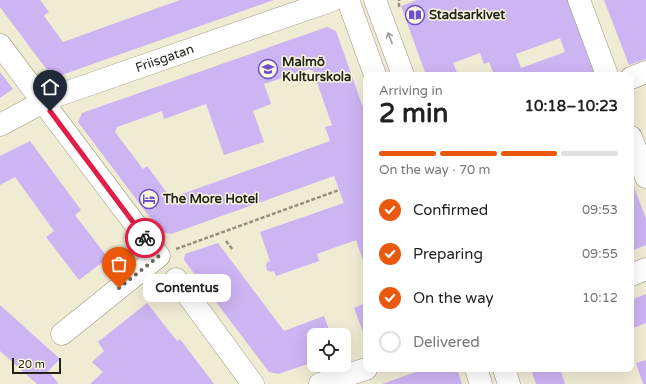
<!DOCTYPE html>
<meta charset="utf-8">
<style>
:root{--surface:#fff;--page:#f6f6f6;--text:#222;--muted:#767676;--line:#e0e0e0;--accent:#ea580c}
body{margin:0;font-family:"Varela Round",sans-serif;background:var(--page);color:var(--text);height:100vh;display:flex;flex-direction:column;font-size:15px;white-space:nowrap}
*{box-sizing:border-box;margin:0}
p{font-size:13px;color:var(--muted)}
.icon{flex:none;width:22px;height:22px;fill:none;stroke:currentColor;stroke-width:2;stroke-linecap:round;stroke-linejoin:round}
.map{position:relative;flex:1;overflow:hidden}
.sheet{position:absolute;left:363px;top:72px;width:271px;height:300px;display:flex;flex-direction:column;background:var(--surface);border-radius:8px;box-shadow:0 4px 16px #0002}
.sheet>*{flex:none}
.tools{position:absolute;left:307px;top:328px;display:grid;gap:8px}
.tools a{display:grid;place-items:center;width:44px;height:44px;border-radius:8px;background:var(--surface);box-shadow:0 4px 16px #0002;font-size:20px}
.scale{position:absolute;left:12px;bottom:10px;width:49px;box-sizing:border-box;padding-left:4px;border:2px solid #24231a;border-top:0;font-size:11px;line-height:14px;white-space:nowrap;color:#24231a;-webkit-text-stroke:3px #fdf9e0;paint-order:stroke}
.pin{position:absolute;display:grid;place-items:center;width:34px;height:34px;color:#fff;margin:-41px -17px;border-radius:50% 50% 50% 0;rotate:-45deg;box-shadow:0 0 4px #0007}
.pin .icon{rotate:45deg}
.courier{position:absolute;display:grid;place-items:center;width:40px;height:40px;margin:-20px;border:3px solid #e11d48;border-radius:50%;background:#fff;color:#222;box-shadow:0 1px 5px #0007}
.bubble{position:absolute;height:28px;border-radius:8px;background:var(--surface);box-shadow:0 4px 16px #0002;font-size:13px;font-weight:700;line-height:28px;text-align:center}
.overview em{font-style:normal;font-weight:700}
.overview div{display:flex;flex-direction:column-reverse}
.overview{display:flex;align-items:center;justify-content:space-between;height:68px;padding:0 16px}
h1{font-size:26px;font-weight:700;line-height:30px}
.bar{display:grid;grid-template-columns:repeat(4,1fr);gap:6px 4px;align-content:center;height:48px;padding:0 16px}
.bar i{height:5px;border-radius:3px;background:var(--line)}
.bar .active{background:var(--accent)}
.bar p{grid-column:span 4}
ol{padding:0 16px;list-style:none}
li{display:flex;align-items:center;gap:12px;height:44px}
li p{margin-inline-start:auto}
li .icon{padding:4px;border-radius:50%;background:var(--accent);color:#fff;stroke-width:4}
li:last-child{color:var(--muted)}
li i{width:22px;height:22px;border:2px solid var(--line);border-radius:50%}
.map>svg:first-child{display:block}
.building{fill:#cdb4f2;fill-rule:evenodd}
.lines{fill:none;stroke-linecap:round;stroke-linejoin:round}
.minor-casing{stroke:#9b9780;stroke-width:23}
.path{stroke:#94907f;stroke-width:2.5;stroke-dasharray:4 2;stroke-linecap:butt}
.minor{stroke:#fff;stroke-width:22}
.oneway{stroke:#9c9c98}
.done{stroke:#6b695b;stroke-width:4;stroke-dasharray:0 7.2}
.route{stroke:#e11d48;stroke-width:5}
.labels{text-anchor:middle;dominant-baseline:central;stroke-width:3;stroke-linejoin:round;paint-order:stroke}
.poi-label{font-size:13px;font-weight:bold;fill:#24231a;stroke:#fdf9e0;text-anchor:start}
.street-label{font-size:13px;fill:#24231a;stroke:#fdf9e0}
</style>
<div class="map">
<svg width="646" height="384" viewBox="0 0 646 384">
<rect width="100%" height="100%" fill="#f0ebd3"/>
<path class="building" d="M 0,0 L 40,0 L 49,12 L 44,16 L 63,42 L 180,0 L 274,0 L 53,78 L 0,7 Z
M 417,0 L 571,0 L 598,75 L 494,75 L 489,62 L 484,64 L 480,53 L 453,63 L 458,75 L 426,75 L 401,6 ZM 560,38 L 565,52 L 521,68 L 516,54 Z
M 604,0 L 646,0 L 646,59 L 629,65 Z
M 327,27 L 336,31 L 366,116 L 366,269 L 356,240 L 317,254 L 319,261 L 276,276 L 274,271 L 271,272 L 267,270 L 266,265 L 267,262 L 270,261 L 260,232 L 344,203 L 334,176 L 171,234 L 161,232 L 78,122 L 82,113 ZM 309,69 L 313,71 L 332,125 L 325,127 L 330,141 L 171,198 L 147,166 L 143,169 L 115,132 L 117,127 L 162,111 L 164,119 L 206,104 L 224,155 L 264,142 L 253,111 L 271,104 L 264,84 Z
M 0,72 L 13,89 L 0,98 Z
M 30,141 L 81,210 L 75,215 L 108,258 L 79,280 L 46,237 L 54,231 L 15,177 L 0,185 L 0,156 Z
M 631,179 L 646,219 L 646,245 L 631,251 Z
M 218,243 L 284,331 L 324,316 L 331,335 L 314,335 L 314,362 L 278,374 L 269,372 L 184,260 L 185,254 Z
M 646,294 L 646,323 L 631,329 L 631,300 Z
M 147,303 L 177,341 L 180,339 L 214,384 L 90,384 L 103,372 L 92,362 L 104,351 L 98,342 Z
M 366,303 L 366,340 L 354,308 Z
M 0,305 L 60,359 L 48,371 L 58,383 L 57,384 L 37,384 L 0,351 Z
M 646,360 L 646,384 L 643,384 L 636,363 Z
M 424,369 L 457,369 L 462,384 L 382,384 Z
M 531,369 L 560,369 L 565,384 L 536,384 Z"/>
<g class="lines">
<g class="minor-casing">
<g id="minor">
<path d="M 348,0 L 375,75"/>
<path d="M 375,0 L 403,75"/>
<path d="M 579,0 L 607,75"/>
<path d="M 0,45 L 159,256 L 62,334"/>
<path d="M 631,78 L 646,72"/>
<path id="s1" d="M 0,125 L 43,102 L 59,95 L 333,0"/>
<path d="M 631,137 L 646,177"/>
<path d="M 631,275 L 646,269"/>
<path d="M 176,279 L 253,384"/>
<path d="M 476,369 L 481,384"/>
<path d="M 504,369 L 509,384"/>
<path d="M 320,384 L 366,369"/>
</g>
</g>
<path class="path" d="M 399,7 L 399,0
M 226,241 L 233,250
M 176,249 L 339,190"/>
<use href="#minor" class="minor"/>
</g>
<defs><path id="oneway-shaft" d="M-6 0H5M1.5-3L5.5 0L1.5 3" fill="none" stroke-width="1.6" stroke-linecap="round" stroke-linejoin="round"/></defs>
<use class="oneway" href="#oneway-shaft" transform="translate(390 38) rotate(-111)"/>
<g class="lines">
<path class="done" d="M 119,288 L 159,256 L 145,238"/>
<path class="route" d="M 50,111 L 145,238"/>
</g>
<defs>
<g id="library-ring" transform="scale(1)"><circle r="9.5" fill="#fdf9e0" stroke="#6c50c9" stroke-width="1.5"/><path d="M-6-4Q-3-5.5-.7-3.5V5Q-3 3-6 4ZM6-4Q3-5.5 .7-3.5V5Q3 3 6 4Z" fill="#6c50c9"/></g>
<g id="school-ring" transform="scale(1)"><circle r="9.5" fill="#fdf9e0" stroke="#6c50c9" stroke-width="1.5"/><path d="M0-5L7-2L0 1L-7-2ZM-4 1L0 2.5L4 1V4Q0 6-4 4Z" fill="#6c50c9"/></g>
<g id="hotel-ring" transform="scale(1)"><circle r="9.5" fill="#fdf9e0" stroke="#6c50c9" stroke-width="1.5"/><path d="M-6-4.5h1.5V1H6V5H4.5V3h-9V5H-6ZM-4 0a1.8 1.8 0 1 1 3.6 0ZM.5 0V-2.5h3Q6-2.5 6 0Z" fill="#6c50c9"/></g>
</defs>
<g fill-rule="evenodd">
<use href="#library-ring" x="415" y="15"/>
<use href="#school-ring" x="268" y="69"/>
<use href="#hotel-ring" x="149" y="199"/>
</g>
<g class="labels">
<g class="poi-label">
<text x="429" y="15">Stadsarkivet</text>
<text x="282" y="62">Malmö<tspan x="282" dy="15">Kulturskola</tspan></text>
<text x="163" y="199">The More Hotel</text>
</g>
<g class="street-label">
<text stroke="none"><textPath href="#s1" startOffset="178">Friisgatan</textPath></text>
</g>
</g>
</svg>
<div class="tools">
<a><svg class="icon" aria-label="locate" viewBox="0 0 24 24"><circle cx="12" cy="12" r="6"/><path d="M12 2v4M12 18v4M2 12h4M18 12h4"/></svg></a>
</div>
<div class="scale">20 m</div>
<div class="pin" style="left:119px;top:288px;background:#ea580c"><svg class="icon" aria-label="bag" viewBox="0 0 24 24"><path d="M5 8h14l-1 12H6zM9 8a3 3 0 0 1 6 0"/></svg></div>
<div class="pin" style="left:50px;top:111px;background:#1f2937"><svg class="icon" aria-label="home" viewBox="0 0 24 24"><path d="M3 11l9-7 9 7M6 9v11h12V9"/></svg></div>
<div class="courier" style="left:145px;top:238px"><svg class="icon" aria-label="bike" viewBox="0 0 24 24"><circle cx="6" cy="16" r="4"/><circle cx="18" cy="16" r="4"/><path d="M6 16l4-8h5l3 8M10 8l3 8H6M13 5h3"/></svg></div>
<div class="bubble" style="left:143px;top:274px;width:88px">Contentus</div>
<section class="sheet">
<div class="overview"><div><h1>2 min</h1><p>Arriving in</p></div><em>10:18–10:23</em></div>
<div class="bar"><i class="active"></i><i class="active"></i><i class="active"></i><i></i><p>On the way · 70 m</p></div>
<ol>
<li><svg class="icon" aria-label="check" viewBox="0 0 24 24"><path d="M5 12l5 5 9-10"/></svg>Confirmed<p>09:53</p></li>
<li><svg class="icon" aria-label="check" viewBox="0 0 24 24"><path d="M5 12l5 5 9-10"/></svg>Preparing<p>09:55</p></li>
<li><svg class="icon" aria-label="check" viewBox="0 0 24 24"><path d="M5 12l5 5 9-10"/></svg>On the way<p>10:12</p></li>
<li><i></i>Delivered</li>
</ol>
</section>
</div>
